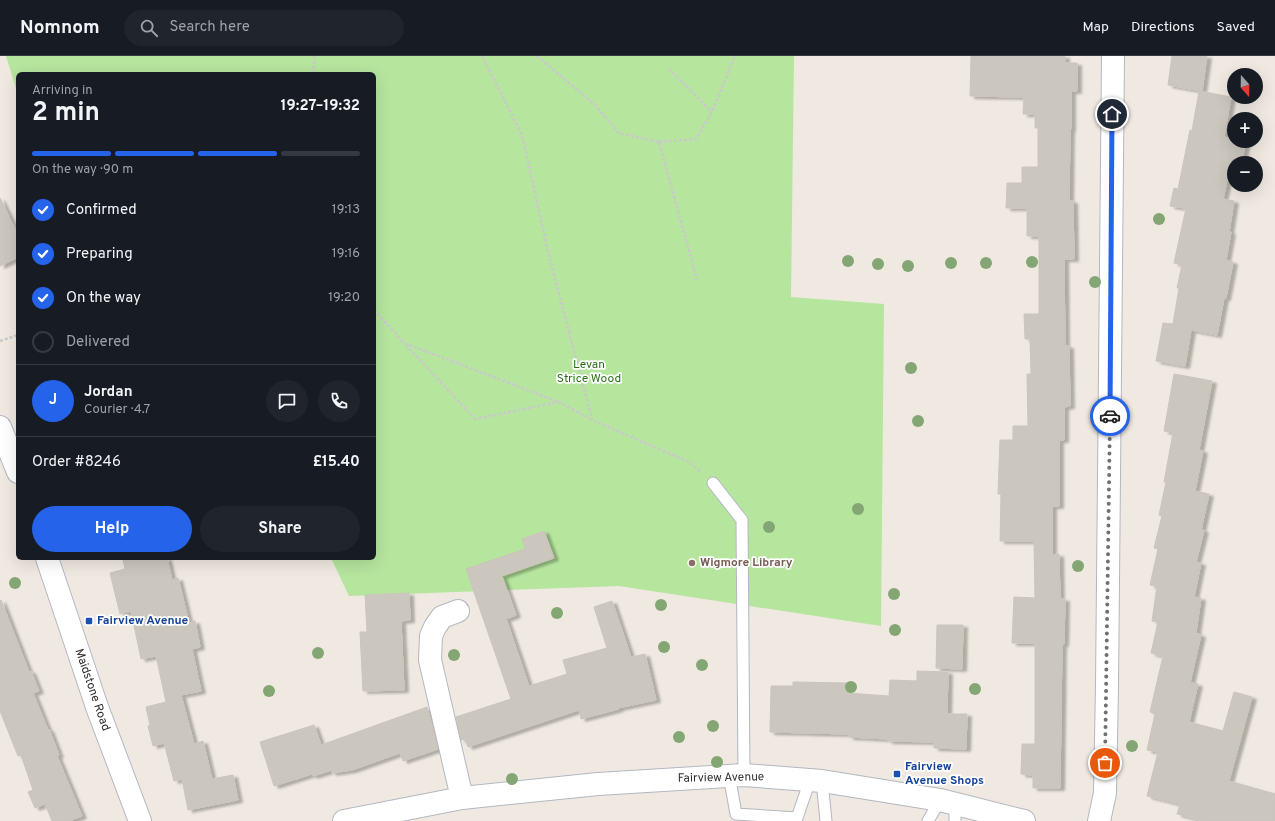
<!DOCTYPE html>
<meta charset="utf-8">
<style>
:root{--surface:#171b24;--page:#20242c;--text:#f1f3f6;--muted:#9ea1a6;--line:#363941;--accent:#2563eb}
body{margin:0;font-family:Overpass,sans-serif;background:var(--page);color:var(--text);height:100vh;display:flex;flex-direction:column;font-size:15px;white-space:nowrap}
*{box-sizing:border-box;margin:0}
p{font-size:13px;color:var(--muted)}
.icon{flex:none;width:22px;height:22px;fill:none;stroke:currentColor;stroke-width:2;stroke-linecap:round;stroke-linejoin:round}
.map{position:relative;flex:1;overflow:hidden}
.drawer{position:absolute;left:16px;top:16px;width:360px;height:488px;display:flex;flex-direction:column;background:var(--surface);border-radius:6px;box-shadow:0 4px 16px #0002}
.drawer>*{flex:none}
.needle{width:26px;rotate:160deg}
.fabs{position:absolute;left:1227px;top:12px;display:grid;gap:8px}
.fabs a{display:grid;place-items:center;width:36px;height:36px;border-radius:50%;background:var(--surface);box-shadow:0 4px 16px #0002;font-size:20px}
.pin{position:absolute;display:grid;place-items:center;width:34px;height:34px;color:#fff;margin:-17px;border:2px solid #fff;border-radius:50%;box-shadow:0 1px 4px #0007}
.courier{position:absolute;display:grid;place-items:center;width:40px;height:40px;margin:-20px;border:3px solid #2563eb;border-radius:50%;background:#fff;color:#222;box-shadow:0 1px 5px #0007}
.head em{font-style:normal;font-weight:700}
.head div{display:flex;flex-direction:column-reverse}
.head{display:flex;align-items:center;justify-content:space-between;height:68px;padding:0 16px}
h1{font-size:26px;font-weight:700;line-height:30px}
.bar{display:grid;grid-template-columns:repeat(4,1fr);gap:6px 4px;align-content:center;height:48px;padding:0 16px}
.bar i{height:5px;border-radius:3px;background:var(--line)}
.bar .active{background:var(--accent)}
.bar p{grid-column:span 4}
.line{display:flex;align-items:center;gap:10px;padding:0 16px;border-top:1px solid var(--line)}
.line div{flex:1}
.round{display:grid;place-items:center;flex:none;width:42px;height:42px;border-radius:21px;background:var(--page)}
ol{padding:0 16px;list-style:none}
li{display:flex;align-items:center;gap:12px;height:44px}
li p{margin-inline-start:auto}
li .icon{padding:4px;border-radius:50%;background:var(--accent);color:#fff;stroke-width:4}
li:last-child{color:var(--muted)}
li i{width:22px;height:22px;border:2px solid var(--line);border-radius:50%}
.action{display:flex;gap:8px;margin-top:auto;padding:8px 16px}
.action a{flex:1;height:46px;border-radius:24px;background:var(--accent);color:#fff;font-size:16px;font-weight:700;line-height:46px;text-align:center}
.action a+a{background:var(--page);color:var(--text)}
header{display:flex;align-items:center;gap:24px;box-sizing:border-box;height:56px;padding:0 20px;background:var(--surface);border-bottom:1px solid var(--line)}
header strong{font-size:19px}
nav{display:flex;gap:22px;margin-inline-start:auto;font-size:14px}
.search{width:280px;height:36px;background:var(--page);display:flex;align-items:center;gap:10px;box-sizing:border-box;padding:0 14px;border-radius:22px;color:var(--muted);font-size:15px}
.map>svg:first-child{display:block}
.green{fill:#b6e59e}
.building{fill:#cbc7bf;stroke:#cbc5ba;filter:url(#shadow)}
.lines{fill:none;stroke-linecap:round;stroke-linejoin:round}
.service-casing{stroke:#b4b7c1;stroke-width:13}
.minor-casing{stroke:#b4b7c1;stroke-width:24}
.tertiary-casing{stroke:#b4b7c1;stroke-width:24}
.path{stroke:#c9c9c9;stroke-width:2.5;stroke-dasharray:3 2;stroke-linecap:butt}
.service{stroke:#fff;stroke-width:11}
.minor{stroke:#fff;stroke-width:22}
.tertiary{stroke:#fff;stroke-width:22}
.tree{fill:#84a574}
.done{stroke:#726f6d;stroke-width:4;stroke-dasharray:0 7.2}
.route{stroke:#2563eb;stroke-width:5}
.education-dot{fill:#8d6e63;stroke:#fff;stroke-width:1.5}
.transit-dot{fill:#1a4fb4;stroke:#fff;stroke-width:1.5}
.labels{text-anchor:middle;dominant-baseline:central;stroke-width:3.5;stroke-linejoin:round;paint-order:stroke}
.park-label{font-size:12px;fill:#2c6e1b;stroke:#fff}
.education-label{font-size:12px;font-weight:bold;fill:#785e54;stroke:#fff;text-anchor:start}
.transit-label{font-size:12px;font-weight:bold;fill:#164399;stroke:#fff;text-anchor:start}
.street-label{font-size:12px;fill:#2e2e2e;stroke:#fff}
</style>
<header>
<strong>Nomnom</strong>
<div class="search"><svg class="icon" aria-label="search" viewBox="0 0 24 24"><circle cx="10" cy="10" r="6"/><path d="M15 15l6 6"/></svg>Search here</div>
<nav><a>Map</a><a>Directions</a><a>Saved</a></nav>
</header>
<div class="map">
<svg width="1275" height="765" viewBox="0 0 1275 765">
<defs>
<filter id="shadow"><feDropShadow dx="4.5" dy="2.5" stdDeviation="1" flood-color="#0004"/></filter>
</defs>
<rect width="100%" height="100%" fill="#efe9e1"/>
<path class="green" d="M 6,0 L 794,0 L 791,241 L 884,248 L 881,570 L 619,530 L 349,540 L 331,502 L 374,502 L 374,18 L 18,18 L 18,39 Z"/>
<path class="building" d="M 971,0 L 1065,0 L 1065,7 L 1077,7 L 1077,35 L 1071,35 L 1071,73 L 1070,73 L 1069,145 L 1073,145 L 1074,203 L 1064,203 L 1065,290 L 1069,290 L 1070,350 L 1064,351 L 1064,384 L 1059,384 L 1059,450 L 1052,450 L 1052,499 L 1059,498 L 1060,543 L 1065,543 L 1064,588 L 1062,588 L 1060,732 L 1033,732 L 1033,719 L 1021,718 L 1022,688 L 1035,688 L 1035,587 L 1012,587 L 1014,541 L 1035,542 L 1034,485 L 1000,485 L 1001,438 L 998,438 L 1000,384 L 1013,384 L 1013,370 L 1028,370 L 1027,318 L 1031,318 L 1030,283 L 1025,283 L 1024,258 L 1039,258 L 1039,180 L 1027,180 L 1027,152 L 1006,152 L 1007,127 L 1022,127 L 1022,111 L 1038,111 L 1038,72 L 1035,72 L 1035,58 L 1023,58 L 1024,41 L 970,40 Z
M 1172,0 L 1207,0 L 1202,35 L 1168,29 Z
M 1199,35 L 1231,41 L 1224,81 L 1234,83 L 1234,85 L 1246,85 L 1242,104 L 1232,102 L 1223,143 L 1234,145 L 1229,176 L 1231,176 L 1226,204 L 1233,206 L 1226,242 L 1224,242 L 1217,279 L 1191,274 L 1185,310 L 1156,305 L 1163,267 L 1173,268 L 1179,232 L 1177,232 L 1182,209 L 1174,207 L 1186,152 L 1170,150 L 1174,132 L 1178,133 L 1190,74 L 1192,75 Z
M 0,142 L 18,179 L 18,201 L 0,210 Z
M 1174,318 L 1212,325 L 1199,394 L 1203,395 L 1195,435 L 1209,438 L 1201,474 L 1204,474 L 1196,506 L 1201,507 L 1194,541 L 1201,542 L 1196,577 L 1201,579 L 1190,627 L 1198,628 L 1189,666 L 1223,675 L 1234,636 L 1252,641 L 1229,725 L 1275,738 L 1275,765 L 1204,765 L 1177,758 L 1180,748 L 1147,740 L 1158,696 L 1147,694 L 1155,658 L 1150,656 L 1163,600 L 1151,597 L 1158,566 L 1152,565 L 1157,530 L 1150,529 L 1158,493 L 1154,492 L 1162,460 L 1159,459 L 1166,426 L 1164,426 L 1173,377 L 1164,375 Z
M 544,475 L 554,502 L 502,520 L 516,559 L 506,563 L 529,630 L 567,618 L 563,604 L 607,592 L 594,551 L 612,545 L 631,601 L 645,598 L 656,644 L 618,652 L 619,653 L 581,663 L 579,654 L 468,691 L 465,683 L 461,684 L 456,661 L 511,643 L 466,513 L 525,493 L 522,483 Z
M 133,502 L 167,502 L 172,524 L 178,522 L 189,567 L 195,565 L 200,591 L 192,593 L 201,635 L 181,639 L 194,688 L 203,685 L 212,723 L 233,719 L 238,744 L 188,754 L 182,723 L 174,725 L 164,687 L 153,690 L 148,670 L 150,669 L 146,651 L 166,646 L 156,600 L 141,603 L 131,555 L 120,558 L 110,517 L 125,513 L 123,504 Z
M 409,537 L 410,564 L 401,565 L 404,634 L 363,635 L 360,576 L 367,576 L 365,539 Z
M 1,544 L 29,616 L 31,615 L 39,635 L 33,637 L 48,674 L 49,673 L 59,699 L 57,700 L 82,760 L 69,765 L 52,765 L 45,748 L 35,752 L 28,736 L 33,734 L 21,699 L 18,700 L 0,655 L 0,545 Z
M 937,569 L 963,569 L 962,613 L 936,612 Z
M 917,615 L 948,616 L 947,658 L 967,658 L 966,693 L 934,692 L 934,686 L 888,685 L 888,683 L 849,681 L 849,678 L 770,676 L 771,630 L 793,630 L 793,626 L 848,627 L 847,637 L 889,640 L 890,624 L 917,625 Z
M 427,651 L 438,693 L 403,705 L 400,697 L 352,714 L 332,717 L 332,714 L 313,720 L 312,718 L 274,730 L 260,686 L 314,669 L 321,689 Z"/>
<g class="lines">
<g class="service-casing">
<path id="service" d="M 713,427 L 742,464 L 744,719
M 729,719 L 736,758 L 797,762 L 810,724
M 822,725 L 826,765
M 928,765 L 940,744
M 955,765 L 955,747"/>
</g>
<g class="minor-casing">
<path id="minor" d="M 458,555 L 442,561 L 435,571 L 431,580 L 430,604 L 462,742
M 1099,765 L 1105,737 L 1107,630 L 1113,0"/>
</g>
<g class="tertiary-casing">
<path id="tertiary" d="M 0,371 L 18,416
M 47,502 L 97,651 L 140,765
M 344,765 L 462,742 L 598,728 L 744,719 L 822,725 L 940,744 L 1024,765"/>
</g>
<path class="path" d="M 482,0 L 522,79 L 549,200 L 592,363
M 537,0 L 595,49 L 619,77 L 659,86 L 697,224
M 669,13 L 712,56
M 313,18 L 315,0
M 659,86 L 696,83 L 712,56 L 735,0
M 374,254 L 404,287 L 559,346 L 592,364 L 689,406 L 701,416
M 0,285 L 18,279
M 406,289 L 475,363 L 558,346"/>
<use href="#service" class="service"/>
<use href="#minor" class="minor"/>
<use href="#tertiary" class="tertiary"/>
</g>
<g class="tree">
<circle cx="1159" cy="163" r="6"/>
<circle cx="848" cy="205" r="6"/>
<circle cx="1032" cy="206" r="6"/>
<circle cx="951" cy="207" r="6"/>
<circle cx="986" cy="207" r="6"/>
<circle cx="878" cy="208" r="6"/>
<circle cx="908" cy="210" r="6"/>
<circle cx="1095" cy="226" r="6"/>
<circle cx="911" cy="312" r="6"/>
<circle cx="918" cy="365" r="6"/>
<circle cx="858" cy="453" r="6"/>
<circle cx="769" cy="471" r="6"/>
<circle cx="1078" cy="510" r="6"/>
<circle cx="15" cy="527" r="6"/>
<circle cx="894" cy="538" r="6"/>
<circle cx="661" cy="549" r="6"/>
<circle cx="557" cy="557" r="6"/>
<circle cx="895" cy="574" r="6"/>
<circle cx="664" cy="591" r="6"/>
<circle cx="318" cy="597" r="6"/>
<circle cx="454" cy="599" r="6"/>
<circle cx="702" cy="609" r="6"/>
<circle cx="851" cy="631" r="6"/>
<circle cx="975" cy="633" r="6"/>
<circle cx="269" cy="635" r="6"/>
<circle cx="713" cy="670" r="6"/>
<circle cx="679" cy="681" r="6"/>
<circle cx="1132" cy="690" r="6"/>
<circle cx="717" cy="706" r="6"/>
<circle cx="512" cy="723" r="6"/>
</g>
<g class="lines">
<path class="done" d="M 1105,707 L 1110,360"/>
<path class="route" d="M 1110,360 L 1112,58"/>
</g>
<circle class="education-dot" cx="692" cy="507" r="4"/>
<g class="transit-dot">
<rect x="85" y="561" width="8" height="8" rx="2"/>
<rect x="893" y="714" width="8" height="8" rx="2"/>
</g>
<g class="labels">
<g class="park-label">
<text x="589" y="309">Levan<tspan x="589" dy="14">Strice Wood</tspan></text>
</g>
<g class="education-label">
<text x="700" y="507">Wigmore Library</text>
</g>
<g class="transit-label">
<text x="97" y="565">Fairview Avenue</text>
<text x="905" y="711">Fairview<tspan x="905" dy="14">Avenue Shops</tspan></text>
</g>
<g class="street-label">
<text transform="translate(92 634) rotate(71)">Maidstone Road</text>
<text transform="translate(721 722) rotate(-1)">Fairview Avenue</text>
</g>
</g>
</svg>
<div class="fabs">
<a><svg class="needle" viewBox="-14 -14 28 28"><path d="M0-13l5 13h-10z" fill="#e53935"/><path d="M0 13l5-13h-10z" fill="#9ea1a6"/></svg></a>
<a>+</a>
<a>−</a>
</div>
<div class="pin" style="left:1105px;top:707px;background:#ea580c"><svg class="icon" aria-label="bag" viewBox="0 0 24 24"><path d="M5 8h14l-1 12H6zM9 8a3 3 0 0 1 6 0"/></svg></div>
<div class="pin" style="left:1112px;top:58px;background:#1f2937"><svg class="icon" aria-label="home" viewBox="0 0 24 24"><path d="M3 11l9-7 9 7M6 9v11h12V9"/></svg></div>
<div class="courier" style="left:1110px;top:360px"><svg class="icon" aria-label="car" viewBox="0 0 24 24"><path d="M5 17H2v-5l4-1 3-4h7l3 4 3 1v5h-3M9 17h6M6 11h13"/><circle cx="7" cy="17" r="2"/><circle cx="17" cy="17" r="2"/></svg></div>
<section class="drawer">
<div class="head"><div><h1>2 min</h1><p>Arriving in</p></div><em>19:27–19:32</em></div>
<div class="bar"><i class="active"></i><i class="active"></i><i class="active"></i><i></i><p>On the way · 90 m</p></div>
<ol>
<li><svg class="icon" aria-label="check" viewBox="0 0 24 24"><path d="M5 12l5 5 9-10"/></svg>Confirmed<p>19:13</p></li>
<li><svg class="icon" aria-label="check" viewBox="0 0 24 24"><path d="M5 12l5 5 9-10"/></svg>Preparing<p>19:16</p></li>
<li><svg class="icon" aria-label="check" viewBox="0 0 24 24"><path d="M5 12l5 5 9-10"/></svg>On the way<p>19:20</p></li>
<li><i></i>Delivered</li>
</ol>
<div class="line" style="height:72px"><b class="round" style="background:var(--accent);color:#fff">J</b><div><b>Jordan</b><p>Courier · 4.7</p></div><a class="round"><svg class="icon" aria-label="chat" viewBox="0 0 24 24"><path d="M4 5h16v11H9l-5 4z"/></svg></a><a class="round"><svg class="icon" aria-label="phone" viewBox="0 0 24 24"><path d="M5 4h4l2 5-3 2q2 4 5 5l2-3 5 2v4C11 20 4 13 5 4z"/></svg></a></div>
<div class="line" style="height:52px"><div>Order #8246</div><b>£15.40</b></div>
<div class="action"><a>Help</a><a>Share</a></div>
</section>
</div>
